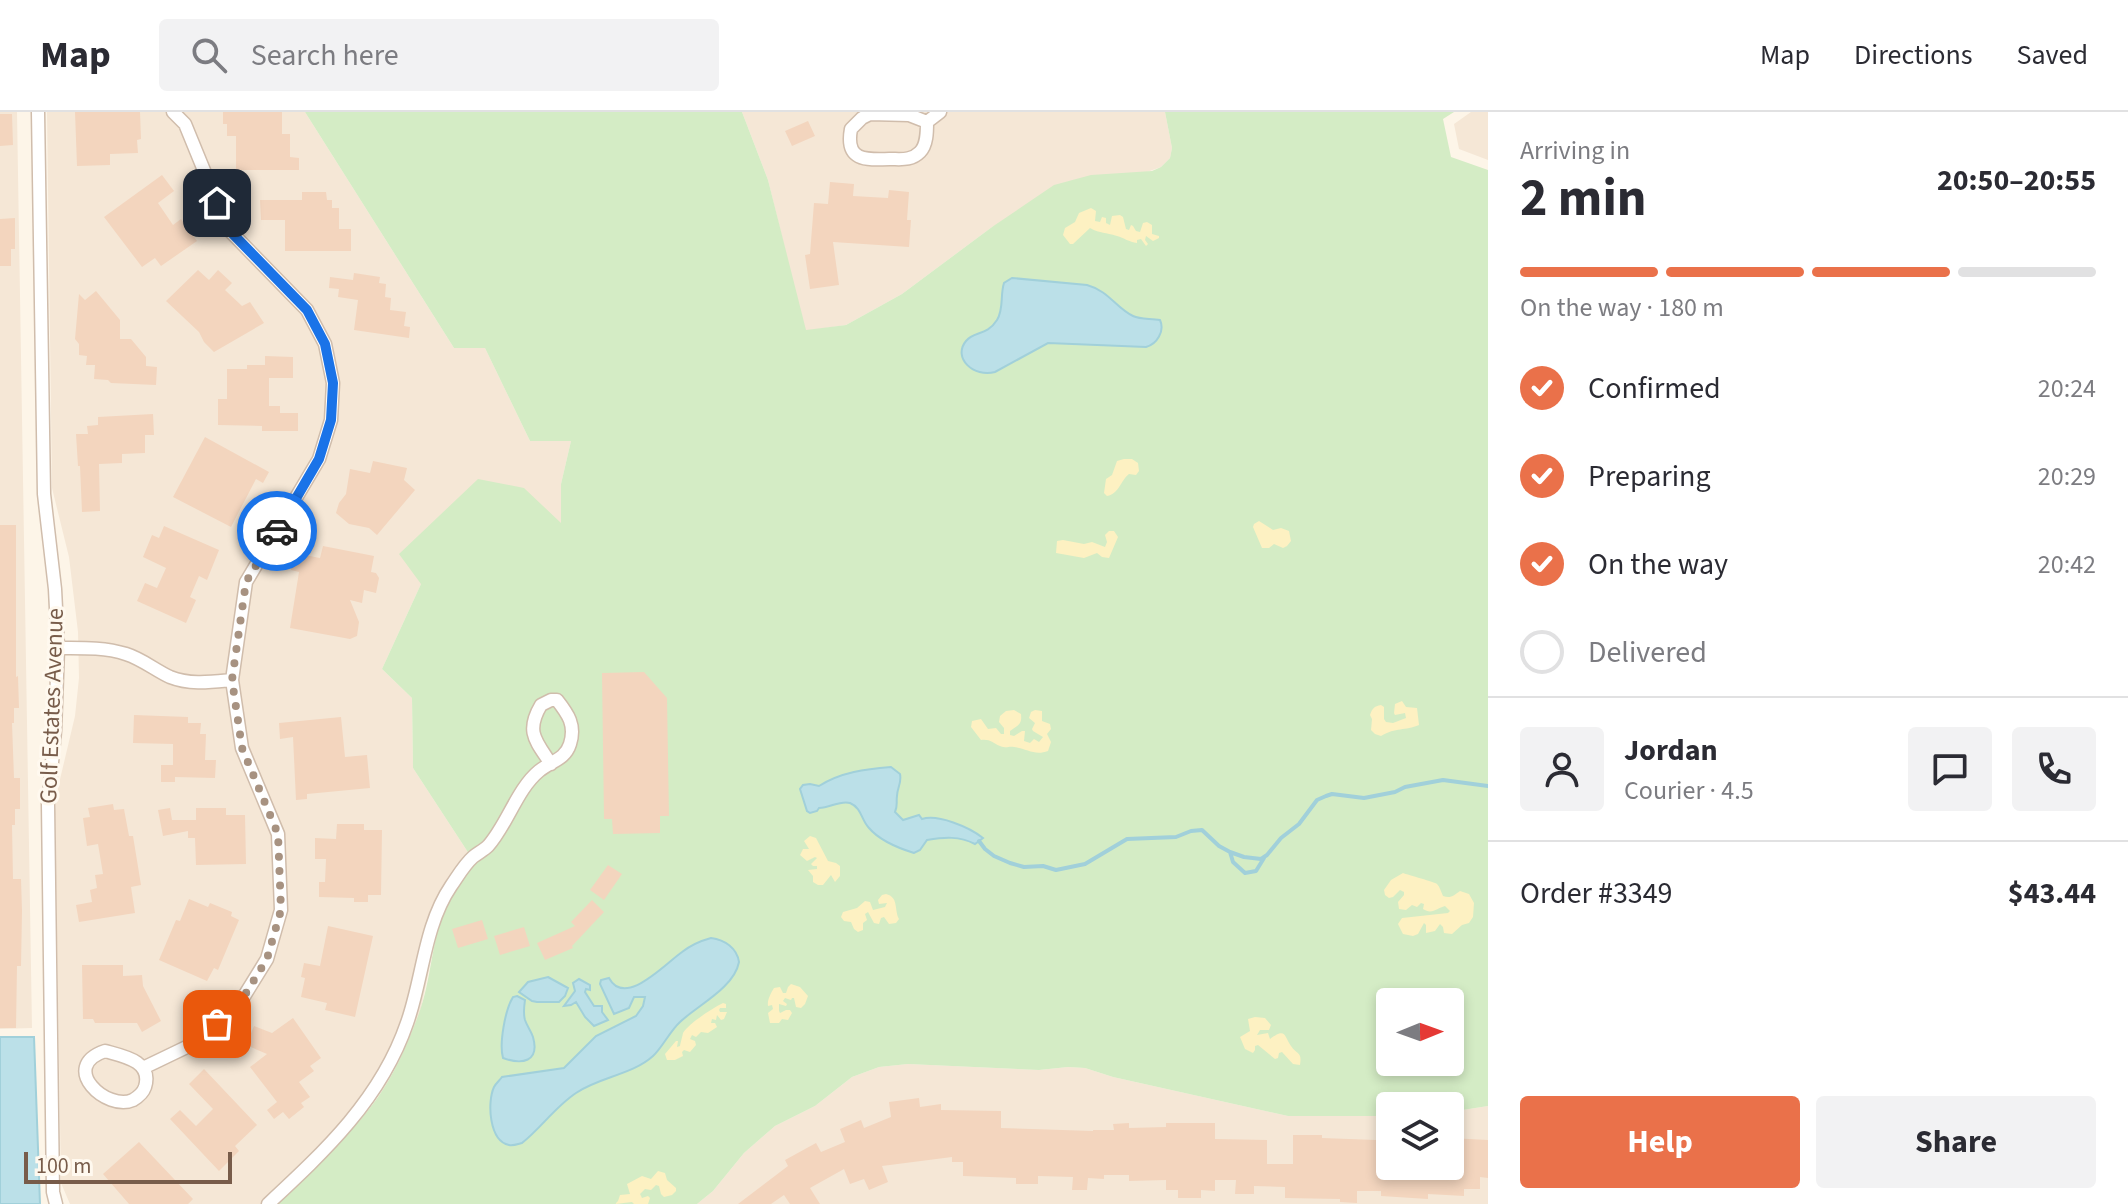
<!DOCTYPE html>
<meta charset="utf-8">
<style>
:root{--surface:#fff;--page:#f2f2f3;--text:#2b2b33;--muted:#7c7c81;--line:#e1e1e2;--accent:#ea714a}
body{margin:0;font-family:"Source Sans 3",sans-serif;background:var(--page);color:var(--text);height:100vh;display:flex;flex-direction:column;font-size:30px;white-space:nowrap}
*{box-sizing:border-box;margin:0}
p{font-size:26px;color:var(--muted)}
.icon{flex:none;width:44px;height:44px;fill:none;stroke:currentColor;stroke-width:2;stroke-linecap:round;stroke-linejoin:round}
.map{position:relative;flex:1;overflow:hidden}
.side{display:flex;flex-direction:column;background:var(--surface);width:640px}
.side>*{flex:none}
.needle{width:52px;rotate:89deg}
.buttons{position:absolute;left:1376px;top:876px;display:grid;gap:16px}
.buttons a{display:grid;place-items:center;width:88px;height:88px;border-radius:8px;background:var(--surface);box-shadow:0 4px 12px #0003;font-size:40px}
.scale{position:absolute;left:24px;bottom:20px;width:208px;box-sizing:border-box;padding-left:8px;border:4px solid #785c4a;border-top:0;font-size:22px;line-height:28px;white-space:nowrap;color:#785c4a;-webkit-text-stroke:6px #fff9ef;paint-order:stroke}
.pin{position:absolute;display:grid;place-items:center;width:68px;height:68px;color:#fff;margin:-34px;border-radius:16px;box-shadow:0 4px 12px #0006}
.courier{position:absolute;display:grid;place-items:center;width:80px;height:80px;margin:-40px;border:6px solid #1a73e8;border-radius:50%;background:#fff;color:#222;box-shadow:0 2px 10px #0007}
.head em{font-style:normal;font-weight:700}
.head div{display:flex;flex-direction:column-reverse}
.head{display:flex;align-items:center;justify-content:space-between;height:136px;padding:0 32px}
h1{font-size:52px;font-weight:700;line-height:60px}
.bar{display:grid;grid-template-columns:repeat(4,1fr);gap:12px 8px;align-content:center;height:96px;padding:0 32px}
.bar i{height:10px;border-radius:6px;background:var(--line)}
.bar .selected{background:var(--accent)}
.bar p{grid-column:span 4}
.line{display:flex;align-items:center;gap:20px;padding:0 32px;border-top:2px solid var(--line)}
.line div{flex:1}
.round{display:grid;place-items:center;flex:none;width:84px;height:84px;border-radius:8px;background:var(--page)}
ol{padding:0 32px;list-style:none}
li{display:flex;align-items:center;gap:24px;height:88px}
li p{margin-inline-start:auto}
li .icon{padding:8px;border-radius:50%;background:var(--accent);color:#fff;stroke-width:4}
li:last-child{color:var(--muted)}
li i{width:44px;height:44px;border:4px solid var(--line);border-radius:50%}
.cta{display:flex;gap:16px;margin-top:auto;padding:16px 32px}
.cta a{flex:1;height:92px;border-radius:8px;background:var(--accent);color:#fff;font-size:32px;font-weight:700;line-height:92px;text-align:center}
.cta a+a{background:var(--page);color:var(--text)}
header{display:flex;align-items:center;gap:48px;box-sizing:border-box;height:112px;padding:0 40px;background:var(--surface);border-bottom:2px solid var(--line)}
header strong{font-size:38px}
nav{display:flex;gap:44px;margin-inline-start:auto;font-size:28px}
.search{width:560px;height:72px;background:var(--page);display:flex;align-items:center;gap:20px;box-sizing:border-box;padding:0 28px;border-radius:8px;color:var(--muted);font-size:30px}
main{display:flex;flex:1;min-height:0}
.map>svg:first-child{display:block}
.residential{fill:#f5e7d6}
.green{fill:#d4ecc5;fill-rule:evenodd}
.sand{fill:#fdf1c2}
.water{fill:#bbe0e8;stroke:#a1d0da;stroke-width:2}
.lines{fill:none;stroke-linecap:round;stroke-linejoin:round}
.stream{stroke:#a1d0da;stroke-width:4}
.building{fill:#f3d5be}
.minor-casing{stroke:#d0bdac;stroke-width:15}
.minor{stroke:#fff;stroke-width:12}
.done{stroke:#a79281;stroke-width:8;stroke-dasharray:0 14.4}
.route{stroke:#1a73e8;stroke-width:10}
.labels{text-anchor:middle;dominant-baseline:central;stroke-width:6;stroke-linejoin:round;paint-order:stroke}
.street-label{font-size:24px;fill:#785c4a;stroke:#fff9ef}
</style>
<header>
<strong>Map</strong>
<div class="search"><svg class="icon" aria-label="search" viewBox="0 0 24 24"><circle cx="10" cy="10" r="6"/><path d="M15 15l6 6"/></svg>Search here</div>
<nav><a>Map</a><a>Directions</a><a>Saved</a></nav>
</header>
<main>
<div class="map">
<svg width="1488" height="1092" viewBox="0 0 1488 1092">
<rect width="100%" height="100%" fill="#fdf5e8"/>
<path class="residential" d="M 0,0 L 17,0 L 32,916 L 0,917 Z
M 47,0 L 305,0 L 454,236 L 485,236 L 530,329 L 571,329 L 561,372 L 562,412 L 421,472 L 382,557 L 412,586 L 413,656 L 475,751 L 436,825 L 420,901 L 407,933 L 384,977 L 355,1013 L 274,1092 L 70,1092 L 61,1071 L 55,700 L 57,680 L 75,604 L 79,566 L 78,520 L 69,445 L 52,376 Z
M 742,0 L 1165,0 L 1172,36 L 1170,46 L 1161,55 L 992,115 L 902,182 L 846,213 L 805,219 L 768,68 Z
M 1471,0 L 1488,0 L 1488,48 L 1459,37 L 1454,12 Z
M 908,952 L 1039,958 L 1068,955 L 1085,956 L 1113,965 L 1288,1004 L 1390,1004 L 1390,1054 L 1450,1054 L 1450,1000 L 1488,994 L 1488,1092 L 697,1092 L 713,1079 L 744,1041 L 775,1014 L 815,994 L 852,965 L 879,955 Z"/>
<path class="green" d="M 305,0 L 742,0 L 768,68 L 806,218 L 846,213 L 902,182 L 992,115 L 1054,73 L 1091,63 L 1152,59 L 1161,55 L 1170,46 L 1172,36 L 1165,0 L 1454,0 L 1443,7 L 1451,45 L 1488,58 L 1488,994 L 1450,1000 L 1450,994 L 1390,994 L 1390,1004 L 1288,1004 L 1113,965 L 1085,956 L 1068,955 L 1039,958 L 908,952 L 879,955 L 852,965 L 815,994 L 775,1014 L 744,1041 L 713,1079 L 697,1092 L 274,1092 C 312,1056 356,1020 384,976 C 398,954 409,928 418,904 C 432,868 431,827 447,791 C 453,776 464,763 475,751 L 413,656 L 412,586 L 382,557 L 421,472 L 399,442 L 478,367 L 524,376 L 561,411 L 561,372 L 571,329 L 530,329 L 485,236 L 454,236 ZM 1390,890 L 1450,890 L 1450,950 L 1390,950 Z"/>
<path class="sand" d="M 1091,96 L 1096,99 L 1095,109 L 1100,110 L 1102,105 L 1106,106 L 1106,111 L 1110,113 L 1112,104 L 1120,103 L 1123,105 L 1126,117 L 1129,118 L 1131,113 L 1133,114 L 1136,119 L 1140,120 L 1143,111 L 1147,110 L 1152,113 L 1152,122 L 1159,124 L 1159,126 L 1153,129 L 1146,124 L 1145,128 L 1148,132 L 1146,134 L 1141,127 L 1137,128 L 1137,131 C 1129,130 1124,126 1117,124 C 1105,120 1101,122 1090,116 L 1073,132 L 1070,132 L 1063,123 L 1065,116 L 1075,110 L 1079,101 Z
M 1124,347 L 1132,347 L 1138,351 L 1139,359 L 1136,363 L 1129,362 C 1121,368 1119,382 1107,384 L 1104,381 L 1106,367 L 1112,363 L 1117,349 Z
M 1259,409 L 1273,418 L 1281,416 L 1289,419 L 1291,429 L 1287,434 L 1283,436 L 1274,432 L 1269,436 L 1262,436 L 1253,415 L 1254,412 Z
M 1109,419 L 1114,419 L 1118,425 L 1109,446 L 1102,445 L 1097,441 L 1084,446 L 1056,441 L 1057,429 L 1063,428 L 1084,432 L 1092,430 L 1105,435 L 1107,430 L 1105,423 Z
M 1402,589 L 1406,595 L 1417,596 L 1419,613 C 1405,619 1396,615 1381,624 L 1375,622 L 1371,618 L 1372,607 L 1370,603 C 1372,597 1374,594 1381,593 L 1384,595 L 1384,607 L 1386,610 L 1393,611 L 1406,606 L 1405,601 L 1395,603 L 1394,601 L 1395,592 Z
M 1014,598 L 1021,602 C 1022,612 1019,613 1010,619 L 1010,623 L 1014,624 L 1022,619 L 1025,619 L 1024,629 L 1030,631 L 1034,627 L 1039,630 L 1043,625 L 1033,619 L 1032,617 L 1035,611 L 1029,606 L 1031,600 L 1035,598 L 1042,599 L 1042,609 L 1050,612 L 1051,617 L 1047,622 L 1051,630 L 1048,639 C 1035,644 1027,637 1014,635 C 1007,634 1008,637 1000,634 C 992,631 991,627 981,628 L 971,615 L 972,609 L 981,607 L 988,617 L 996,616 L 1001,622 L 1004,622 L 1004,616 L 999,610 L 1000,604 L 1006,599 Z
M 810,724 L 816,726 L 828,749 L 836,751 L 840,754 L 840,764 L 835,770 L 831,763 L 823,773 L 818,773 L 813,770 L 813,764 L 808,758 L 817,757 L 817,754 L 813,754 L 811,752 L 817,746 L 815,745 L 807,749 L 800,743 L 803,737 L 809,737 L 804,729 Z
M 1403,761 C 1408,763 1435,770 1437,772 C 1440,775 1441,780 1443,784 C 1451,787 1454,783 1460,779 L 1469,782 L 1474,791 L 1473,805 L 1469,811 L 1462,813 L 1452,822 L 1444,821 L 1443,815 L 1440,812 L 1435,819 L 1426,821 L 1426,813 L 1424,811 L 1418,822 L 1413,824 L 1403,822 L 1398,812 L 1402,806 L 1448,801 L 1450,799 L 1445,794 C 1437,796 1432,803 1423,797 L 1424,792 L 1421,791 L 1417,795 L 1412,793 L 1406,798 L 1399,797 L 1398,790 L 1404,783 L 1404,780 L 1400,778 L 1393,785 L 1389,786 L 1385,783 L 1384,778 L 1391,768 Z
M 886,782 C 899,785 894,798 899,807 L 896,811 L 889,812 L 884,805 L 881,806 L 879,812 L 874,811 L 868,800 L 865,802 L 867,808 L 863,811 L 863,818 L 858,820 L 854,817 L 851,810 L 844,809 L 841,805 L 843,800 L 857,796 L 865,789 L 870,790 L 873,798 L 885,795 L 887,791 L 879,792 L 878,788 L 882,783 Z
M 791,872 L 800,875 L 808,884 L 805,892 L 801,896 L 796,895 L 794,886 L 792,886 L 791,888 L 785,886 L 783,889 L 787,892 L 786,894 L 779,892 L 779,899 L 780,901 L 786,898 L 790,898 L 792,901 L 788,908 L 782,907 L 779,911 L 770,911 L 768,901 L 773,897 L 772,893 L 768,894 C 767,888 771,881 774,876 L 780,875 L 783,881 L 786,881 L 788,875 Z
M 723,891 L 726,892 L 726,896 L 720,896 L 719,898 L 720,900 L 727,900 L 724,907 L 721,908 L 717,903 L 716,908 L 712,907 L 711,911 L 715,911 L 717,915 L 708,921 L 701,920 L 696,925 L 692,923 L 690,927 L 695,929 L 696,933 L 690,940 L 684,938 L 682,940 L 683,944 L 675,948 L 667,948 L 665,942 L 676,929 L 678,929 L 677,935 L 680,934 C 680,933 683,922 683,921 C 689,911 713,896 723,891 Z
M 1255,905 L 1265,906 L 1271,913 L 1269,918 L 1260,918 L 1257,923 L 1268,921 L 1270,927 C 1286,915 1284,924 1291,934 C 1298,944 1302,939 1300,953 L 1293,952 L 1282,940 L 1279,941 L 1278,946 L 1275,947 L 1258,933 L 1255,934 L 1255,938 L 1253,941 L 1245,937 L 1240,925 L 1250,919 L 1248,907 Z
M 658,1059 L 665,1061 L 667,1068 L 676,1076 L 676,1079 L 672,1083 L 664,1085 L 661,1082 L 659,1074 L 656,1073 L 651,1078 L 645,1077 L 640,1082 L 642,1086 L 648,1084 L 650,1086 L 648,1092 L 634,1092 L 632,1090 L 615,1092 L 618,1089 L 620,1083 L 630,1082 L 627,1072 L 642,1064 L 651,1067 Z"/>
<path class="water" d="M 1012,166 L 1087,173 C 1109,179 1116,196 1133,204 C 1141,208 1151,206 1160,208 C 1165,219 1157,232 1146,235 L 1048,231 L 995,260 C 974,266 952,246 966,229 C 974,219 987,224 997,208 C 1004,197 1000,183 1004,171 Z
M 891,655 L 900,662 C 902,671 897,676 897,684 C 896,690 898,693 895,700 L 903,708 L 919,703 L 922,707 C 938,702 969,715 983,726 L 975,732 C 959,724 945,725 927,728 L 920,738 L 914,741 C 898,736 880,729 869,716 C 861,708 862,696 850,691 C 840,688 830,696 819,696 L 817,699 L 810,701 L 807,699 L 800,677 L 803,673 L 810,672 L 819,674 C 841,660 866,657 891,655 Z
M 711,826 C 725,828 737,836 739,850 C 734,876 698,893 680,910 C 670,919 662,936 653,944 C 632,963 599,965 576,981 C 555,995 541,1016 522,1031 C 518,1032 513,1034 509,1033 C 489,1029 487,990 494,975 C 496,971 500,968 502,965 L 564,956 L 596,924 L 636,904 L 643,894 L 645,885 L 634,885 L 629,896 L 614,902 L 600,872 L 601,868 L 609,866 C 625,896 665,852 682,840 C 691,833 700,829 711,826 Z
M 548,865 L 568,876 L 565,884 L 559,890 L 537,890 L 532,889 L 519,880 L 528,870 Z
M 579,867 L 590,873 L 590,878 L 586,877 L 585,880 L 594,894 L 602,894 L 602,900 L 608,908 L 594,914 L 585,905 L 576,890 L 571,893 L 564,894 L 575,879 L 573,871 Z
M 517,884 L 525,888 C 524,895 523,901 525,908 C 527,914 531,919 533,925 C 540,950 522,953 503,946 C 499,932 505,898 513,885 Z
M 0,925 L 34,925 L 40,1092 L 0,1092 Z"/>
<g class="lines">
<path class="stream" d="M 979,729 L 985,737 L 994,744 L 1010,751 L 1024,755 L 1043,754 L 1056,758 L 1085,752 L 1127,727 L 1176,725 L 1191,719 L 1202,718 L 1219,734 L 1230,740 L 1244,745 L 1261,747 L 1267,743 L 1281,726 L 1299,712 L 1317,688 L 1326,684 L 1332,682 L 1364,686 L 1395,680 L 1405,675 L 1443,668 L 1488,674
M 1230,740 L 1233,750 L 1245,761 L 1256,759 L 1264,746"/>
</g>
<path class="building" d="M 75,0 L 140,0 L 141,27 L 137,28 L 138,41 L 110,42 L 110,53 L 77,54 Z
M 223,0 L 282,0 L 282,22 L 290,22 L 290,45 L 299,46 L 299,58 L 236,58 L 236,24 L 227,24 L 227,12 L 223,12 Z
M 0,2 L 12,2 L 13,33 L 0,34 Z
M 808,9 L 815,24 L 792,34 L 785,19 Z
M 162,63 L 174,79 L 158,91 L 173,113 L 181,107 L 197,129 L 161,154 L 155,146 L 142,155 L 104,105 Z
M 830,70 L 854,72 L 853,84 L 888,86 L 889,78 L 909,80 L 907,108 L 911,108 L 909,135 L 833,130 L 839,173 L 810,177 L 805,143 L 810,142 L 814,91 L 828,92 Z
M 302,80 L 326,80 L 327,88 L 332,88 L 332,96 L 339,96 L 339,117 L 351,117 L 351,139 L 285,139 L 285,108 L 261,108 L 260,88 L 302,88 Z
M 15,106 L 15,137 L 11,137 L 11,154 L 0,154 L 0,107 Z
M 198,158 L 209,168 L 218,158 L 232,171 L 225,178 L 242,194 L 250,190 L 264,211 L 214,240 L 204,230 L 199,220 L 166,189 Z
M 354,161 L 380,165 L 379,171 L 386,172 L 385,185 L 391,186 L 390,198 L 406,200 L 404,214 L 410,215 L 409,226 L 354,218 L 358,188 L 338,185 L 339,177 L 329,176 L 330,165 L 353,168 Z
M 96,179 L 120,208 L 120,227 L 131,227 L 146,245 L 146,254 L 157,255 L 156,273 L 111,271 L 108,268 L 94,267 L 95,253 L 86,253 L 87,244 L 79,243 L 79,232 L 75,227 L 79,182 L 85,188 Z
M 265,244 L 293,245 L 293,266 L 269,266 L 269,294 L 280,294 L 280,301 L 298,301 L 298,319 L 262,319 L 262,314 L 218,313 L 218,287 L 227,287 L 227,257 L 247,257 L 247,253 L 265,253 Z
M 153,302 L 154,323 L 145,323 L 145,341 L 122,342 L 122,351 L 99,352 L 100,399 L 82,400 L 80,354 L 78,354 L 76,322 L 88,322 L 87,314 L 98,313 L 98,305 Z
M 205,325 L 269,360 L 263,371 L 256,367 L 231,415 L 173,385 Z
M 373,349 L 407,356 L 404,368 L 415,378 L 377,423 L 369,416 L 349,412 L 336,401 L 339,391 L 346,382 L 350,357 L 370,361 Z
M 0,413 L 16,413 L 16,565 L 18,564 L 19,596 L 14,596 L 14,611 L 12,611 L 14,666 L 20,666 L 20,697 L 15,697 L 15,713 L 12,713 L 13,767 L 21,767 L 22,799 L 21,854 L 17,854 L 16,916 L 0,916 Z
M 164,414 L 219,438 L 207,468 L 199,464 L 190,485 L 196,488 L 186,511 L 137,489 L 145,471 L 157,476 L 166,456 L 143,445 L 152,423 L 159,426 Z
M 323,434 L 374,444 L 371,460 L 376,461 L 379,466 L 376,481 L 364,478 L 362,491 L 350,488 L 359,510 L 357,524 L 350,527 L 290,516 L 299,460 L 291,458 L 294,441 L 320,446 Z
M 644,560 L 667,586 L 669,704 L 660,704 L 660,721 L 613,722 L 612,707 L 604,707 L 602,561 Z
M 134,603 L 188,605 L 188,611 L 201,611 L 200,622 L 206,622 L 205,648 L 216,648 L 215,666 L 175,665 L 175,670 L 161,670 L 161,653 L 173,653 L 173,632 L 133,631 Z
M 341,605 L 345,645 L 367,643 L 370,676 L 307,682 L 307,687 L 296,688 L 293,625 L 280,627 L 279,611 Z
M 113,692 L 114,698 L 124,697 L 129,724 L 133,724 L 141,773 L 131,775 L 135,801 L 79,810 L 76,793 L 92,790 L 90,778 L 97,776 L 95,763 L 103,762 L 98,732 L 87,734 L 83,706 L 90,705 L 88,696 Z
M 170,696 L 172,708 L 196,708 L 196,696 L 226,696 L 226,703 L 245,703 L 246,752 L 196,753 L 195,726 L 188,726 L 188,719 L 163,724 L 158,698 Z
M 337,712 L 364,712 L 364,718 L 382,718 L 381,783 L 368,783 L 368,790 L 354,790 L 354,786 L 319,785 L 319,770 L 325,770 L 326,747 L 315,747 L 315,726 L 336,727 Z
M 608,753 L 622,762 L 604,788 L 590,778 Z
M 189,787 L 208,795 L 210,791 L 232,800 L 231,804 L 239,808 L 218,858 L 214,856 L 207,869 L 159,848 L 176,808 L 180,809 Z
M 592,788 L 604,800 L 572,834 L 573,836 L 545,848 L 537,831 L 575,814 L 571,810 Z
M 482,808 L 488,827 L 458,836 L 452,817 Z
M 328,814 L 373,824 L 355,905 L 325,898 L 327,891 L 301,885 L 305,866 L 301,865 L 304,851 L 320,854 Z
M 524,815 L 530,834 L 500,843 L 494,824 Z
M 82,853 L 123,853 L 123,864 L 142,863 L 143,874 L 161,909 L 142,920 L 137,911 L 95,911 L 93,907 L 83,907 Z
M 293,906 L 321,946 L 310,954 L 314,959 L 299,970 L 310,985 L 301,991 L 304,995 L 289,1007 L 283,1000 L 274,1007 L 267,998 L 277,990 L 250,955 L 267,942 L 246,933 L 254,914 L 272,921 Z
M 204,957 L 257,1013 L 235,1034 L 239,1039 L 219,1059 L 170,1007 L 180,998 L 196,1014 L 213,997 L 189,972 Z
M 919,986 L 920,995 L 941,992 L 941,998 L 1001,999 L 1001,1016 L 1093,1019 L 1093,1018 L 1114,1018 L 1113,1012 L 1129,1011 L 1129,1016 L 1166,1015 L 1166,1011 L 1215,1011 L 1215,1027 L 1267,1028 L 1267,1052 L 1293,1052 L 1293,1023 L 1322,1023 L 1322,1026 L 1376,1028 L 1376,1033 L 1390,1034 L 1390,1054 L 1450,1054 L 1450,1026 L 1488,1028 L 1488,1066 L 1480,1065 L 1480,1077 L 1464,1077 L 1464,1084 L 1428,1082 L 1428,1087 L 1381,1084 L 1381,1079 L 1357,1079 L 1357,1091 L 1340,1090 L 1340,1087 L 1285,1086 L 1285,1075 L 1254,1074 L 1254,1082 L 1235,1082 L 1236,1068 L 1215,1068 L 1215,1079 L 1201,1078 L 1201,1086 L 1178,1086 L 1178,1078 L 1166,1078 L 1166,1068 L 1129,1069 L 1129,1063 L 1104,1063 L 1104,1067 L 1088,1066 L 1087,1078 L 1072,1078 L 1073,1065 L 1038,1064 L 1038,1072 L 1016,1072 L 1016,1066 L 963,1064 L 963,1050 L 952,1050 L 952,1045 L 882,1054 L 888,1070 L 869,1078 L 864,1067 L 850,1072 L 844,1057 L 810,1076 L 820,1092 L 790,1092 L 784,1083 L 771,1092 L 738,1092 L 788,1054 L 785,1048 L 816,1031 L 821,1040 L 845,1030 L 840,1017 L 861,1008 L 864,1016 L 891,1005 L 889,990 Z
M 139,1030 L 193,1087 L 188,1092 L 129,1092 L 103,1062 Z"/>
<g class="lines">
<g class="minor-casing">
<path id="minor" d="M 38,0 L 44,382 L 55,477 L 58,536 L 55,619 L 48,692 L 53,1080 L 56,1092
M 870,2 L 909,3 L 927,10 C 927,20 927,33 920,40 C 911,49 901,47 890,47 C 865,48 845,49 851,17 L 862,6 Z
M 927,10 L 940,0
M 58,536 C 81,536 104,535 126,542 C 142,547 155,558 170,565 C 190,573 211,570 232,568
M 105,939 C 123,944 153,949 145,975 C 143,981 138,985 133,988 C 107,1000 58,955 105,939 Z
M 143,956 L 195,931 L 238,894 L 267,847 L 281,798 L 278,722 L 242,636 L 232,568 L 246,470 L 319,347 L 331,308 L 333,271 L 325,232 L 307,198 L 228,117 L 185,12 L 173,0
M 268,1092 C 325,1039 381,987 407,911 C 423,866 424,814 451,774 C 458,764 464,753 473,745 C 478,741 484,738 488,734 C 507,713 517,677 539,659 C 551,649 565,648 570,632 C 576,613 568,602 557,588 L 551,588 L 541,593 C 525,620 536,629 551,652"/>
</g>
<use href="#minor" class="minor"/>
</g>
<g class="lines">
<path class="done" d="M 217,912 L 238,894 L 267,847 L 281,798 L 278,722 L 242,636 L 232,568 L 246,470 L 277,419"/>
<path class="route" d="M 217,91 L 228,117 L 307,198 L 325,232 L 333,271 L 331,308 L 319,347 L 277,419"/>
</g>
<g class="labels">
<g class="street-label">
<text transform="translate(52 594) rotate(-88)">Golf Estates Avenue</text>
</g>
</g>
</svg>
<div class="buttons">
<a><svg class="needle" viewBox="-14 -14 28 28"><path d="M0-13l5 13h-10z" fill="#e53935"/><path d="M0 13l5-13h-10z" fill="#7c7c81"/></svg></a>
<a><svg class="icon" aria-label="layers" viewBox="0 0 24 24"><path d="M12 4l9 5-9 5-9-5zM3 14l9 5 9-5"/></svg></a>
</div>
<div class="scale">100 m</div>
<div class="pin" style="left:217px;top:912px;background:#ea580c"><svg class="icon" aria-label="bag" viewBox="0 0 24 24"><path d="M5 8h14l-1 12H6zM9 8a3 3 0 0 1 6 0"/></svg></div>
<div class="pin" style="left:217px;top:91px;background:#1f2937"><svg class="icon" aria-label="home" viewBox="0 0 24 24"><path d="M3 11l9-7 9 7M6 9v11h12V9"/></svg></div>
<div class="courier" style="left:277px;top:419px"><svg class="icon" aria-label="car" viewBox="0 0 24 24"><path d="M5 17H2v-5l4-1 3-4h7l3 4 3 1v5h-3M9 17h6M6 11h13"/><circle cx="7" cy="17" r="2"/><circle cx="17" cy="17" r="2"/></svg></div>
</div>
<section class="side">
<div class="head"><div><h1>2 min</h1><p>Arriving in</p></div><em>20:50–20:55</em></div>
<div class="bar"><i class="selected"></i><i class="selected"></i><i class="selected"></i><i></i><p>On the way · 180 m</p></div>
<ol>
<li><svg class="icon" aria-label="check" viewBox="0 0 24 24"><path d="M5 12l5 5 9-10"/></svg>Confirmed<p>20:24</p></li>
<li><svg class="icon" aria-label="check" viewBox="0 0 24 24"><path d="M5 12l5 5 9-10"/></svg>Preparing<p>20:29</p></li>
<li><svg class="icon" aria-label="check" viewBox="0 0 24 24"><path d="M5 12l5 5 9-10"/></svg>On the way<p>20:42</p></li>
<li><i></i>Delivered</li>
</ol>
<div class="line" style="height:144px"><a class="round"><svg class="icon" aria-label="person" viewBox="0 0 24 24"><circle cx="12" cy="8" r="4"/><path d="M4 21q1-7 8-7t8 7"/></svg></a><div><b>Jordan</b><p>Courier · 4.5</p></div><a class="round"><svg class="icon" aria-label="chat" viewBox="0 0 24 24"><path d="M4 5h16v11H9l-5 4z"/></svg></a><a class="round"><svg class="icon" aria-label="phone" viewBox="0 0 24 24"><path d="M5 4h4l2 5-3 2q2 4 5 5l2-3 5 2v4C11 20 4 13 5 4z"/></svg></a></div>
<div class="line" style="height:104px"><div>Order #3349</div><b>$43.44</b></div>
<div class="cta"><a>Help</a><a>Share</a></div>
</section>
</main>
